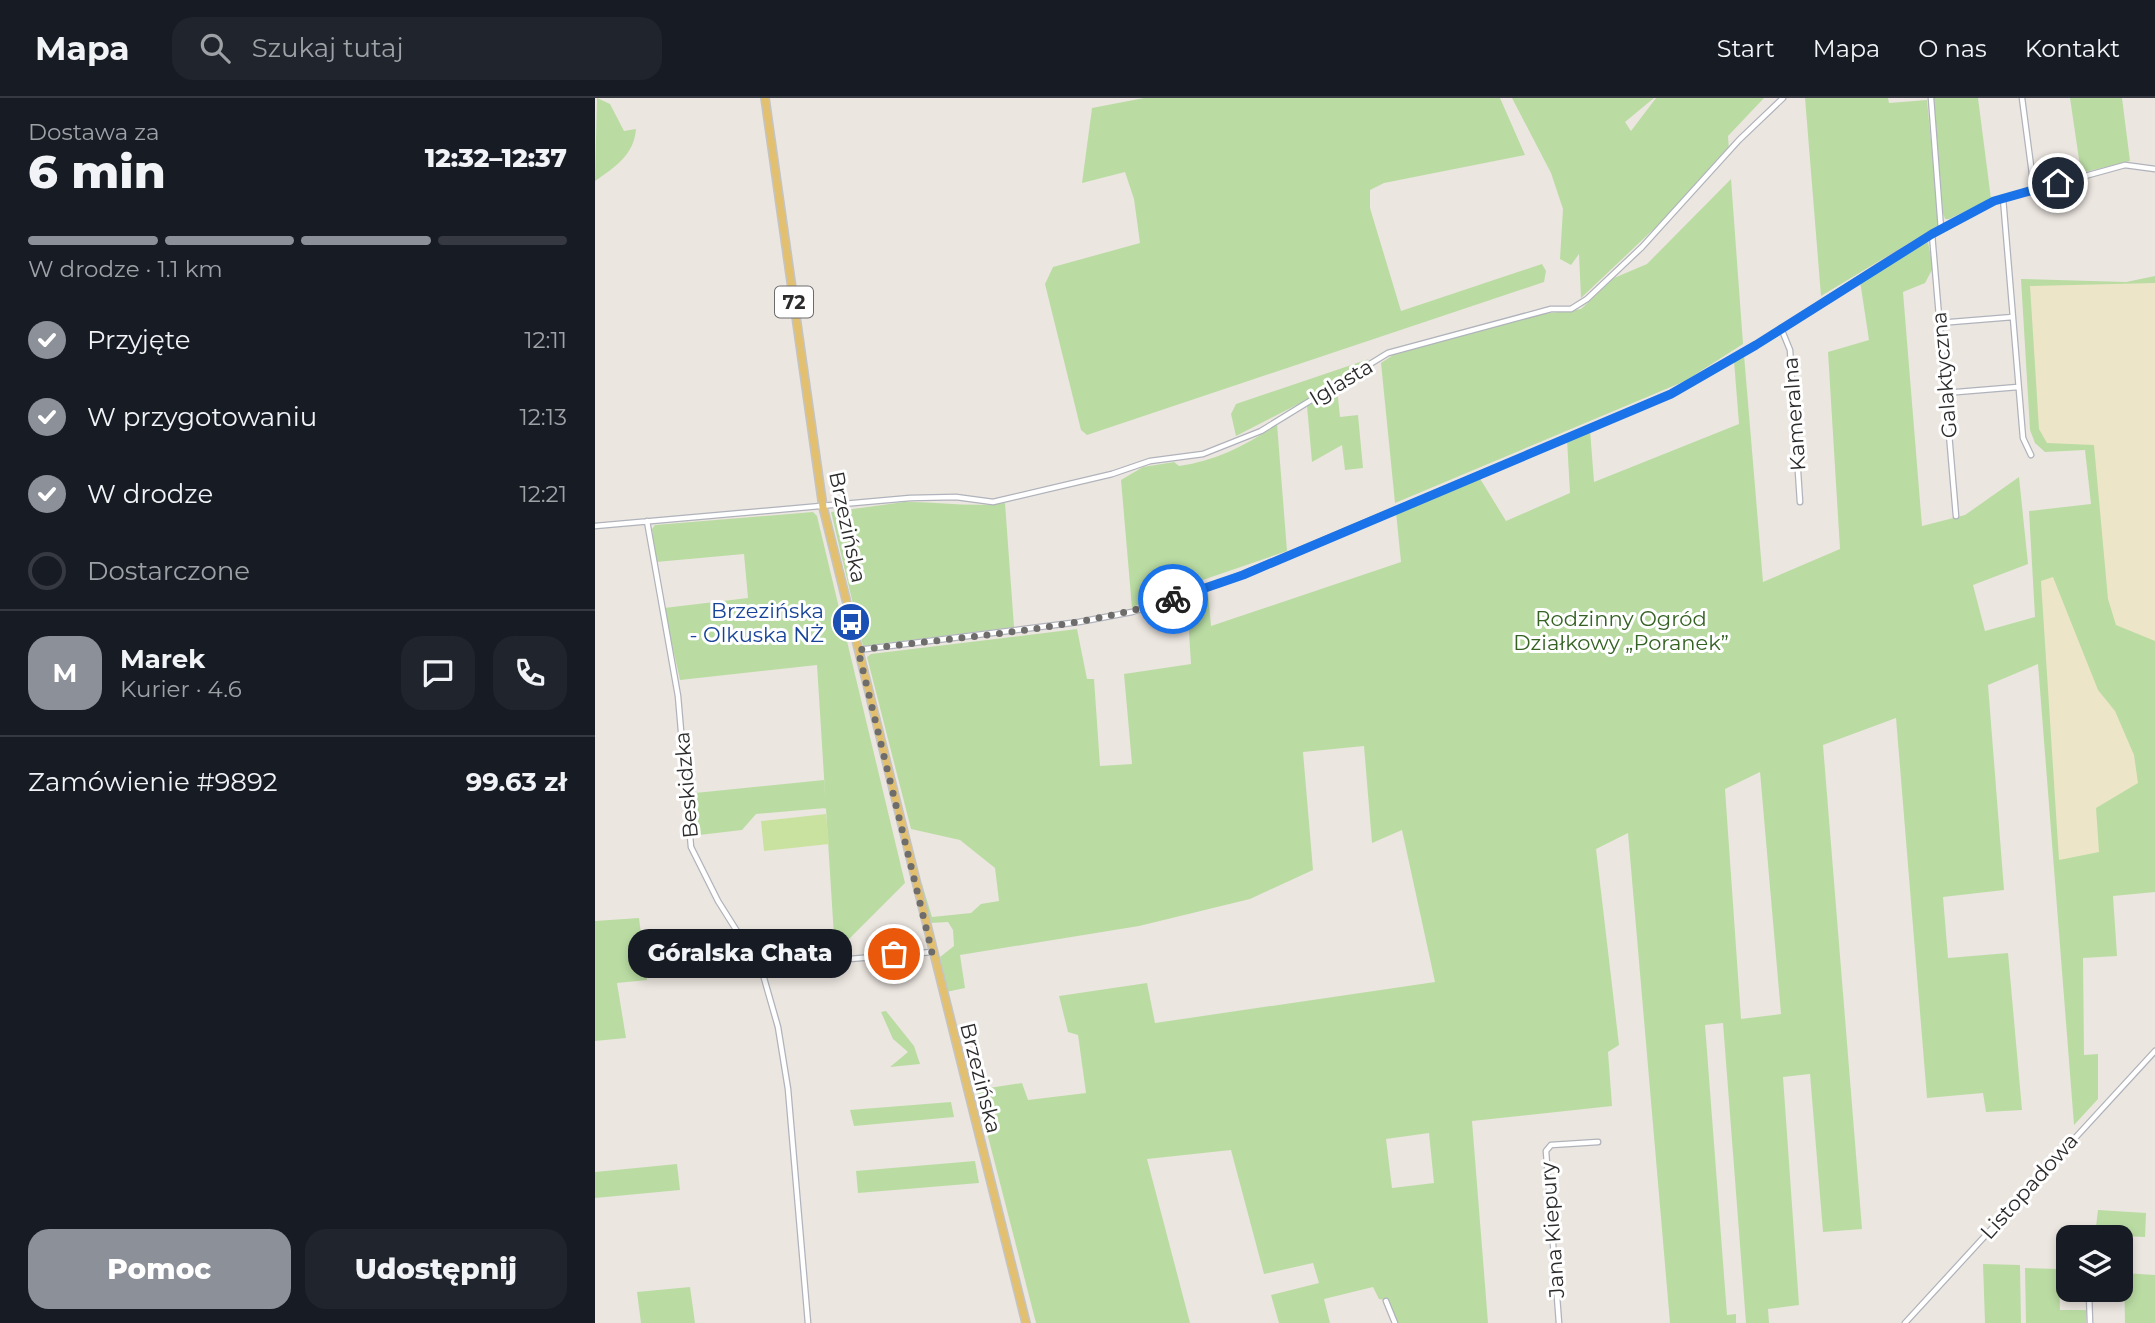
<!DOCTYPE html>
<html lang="pl">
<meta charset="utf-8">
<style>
:root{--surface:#171b24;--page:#20242c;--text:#f1f3f6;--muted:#9ea1a6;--line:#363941;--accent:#8c9099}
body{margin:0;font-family:Montserrat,sans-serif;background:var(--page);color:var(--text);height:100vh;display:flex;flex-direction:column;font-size:26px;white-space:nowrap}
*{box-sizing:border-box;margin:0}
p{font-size:23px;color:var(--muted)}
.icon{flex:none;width:38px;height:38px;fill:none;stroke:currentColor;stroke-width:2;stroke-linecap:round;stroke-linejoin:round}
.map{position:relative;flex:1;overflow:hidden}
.side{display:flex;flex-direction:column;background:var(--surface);width:595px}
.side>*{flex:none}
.controls{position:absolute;left:1461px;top:1127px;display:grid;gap:14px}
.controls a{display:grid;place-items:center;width:77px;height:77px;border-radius:14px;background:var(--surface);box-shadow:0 4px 10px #0003;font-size:35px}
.pin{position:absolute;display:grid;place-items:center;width:60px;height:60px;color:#fff;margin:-30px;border:4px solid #fff;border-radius:50%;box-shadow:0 2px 7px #0007}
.courier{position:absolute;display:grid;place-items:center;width:70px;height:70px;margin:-35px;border:5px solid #1a73e8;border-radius:50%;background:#fff;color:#222;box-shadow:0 2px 9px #0007}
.bubble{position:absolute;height:49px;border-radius:21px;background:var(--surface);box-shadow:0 4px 10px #0003;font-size:23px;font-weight:800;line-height:49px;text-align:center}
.summary em{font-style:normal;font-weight:800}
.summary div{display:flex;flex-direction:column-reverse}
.summary{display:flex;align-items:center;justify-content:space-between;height:119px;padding:0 28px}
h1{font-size:46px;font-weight:800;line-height:52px}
.bar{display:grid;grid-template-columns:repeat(4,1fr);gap:10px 7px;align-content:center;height:84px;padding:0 28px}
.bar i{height:9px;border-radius:5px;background:var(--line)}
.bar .current{background:var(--accent)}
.bar p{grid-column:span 4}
.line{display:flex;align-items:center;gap:18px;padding:0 28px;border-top:2px solid var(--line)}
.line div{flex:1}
.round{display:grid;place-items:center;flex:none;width:74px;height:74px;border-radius:21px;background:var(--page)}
ol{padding:0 28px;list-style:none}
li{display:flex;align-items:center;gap:21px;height:77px}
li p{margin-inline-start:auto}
li .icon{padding:7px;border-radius:50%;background:var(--accent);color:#fff;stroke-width:4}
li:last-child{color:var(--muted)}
li i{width:38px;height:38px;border:4px solid var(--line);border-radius:50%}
.action{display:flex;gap:14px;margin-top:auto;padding:14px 28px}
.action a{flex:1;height:80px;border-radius:21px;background:var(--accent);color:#fff;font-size:28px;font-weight:800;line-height:80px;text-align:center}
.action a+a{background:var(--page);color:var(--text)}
header{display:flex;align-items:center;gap:42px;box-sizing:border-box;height:98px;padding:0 35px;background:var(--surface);border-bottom:2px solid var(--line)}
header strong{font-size:33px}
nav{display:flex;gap:38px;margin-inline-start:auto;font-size:24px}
.search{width:490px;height:63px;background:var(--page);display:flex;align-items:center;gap:18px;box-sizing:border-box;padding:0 24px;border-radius:21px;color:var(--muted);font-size:26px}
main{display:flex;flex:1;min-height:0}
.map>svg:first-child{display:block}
.green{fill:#badca3;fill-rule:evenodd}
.sand{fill:#ede5c7}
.pitch{fill:#cae2a0}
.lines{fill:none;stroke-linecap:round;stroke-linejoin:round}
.street-casing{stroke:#b0b3bb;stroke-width:7}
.primary-casing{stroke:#c4c4c4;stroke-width:10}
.street{stroke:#fff;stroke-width:4.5}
.primary{stroke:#e2c06f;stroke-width:7}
.done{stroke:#6f6d6b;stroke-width:7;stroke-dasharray:0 12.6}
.route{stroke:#1a73e8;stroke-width:9}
.labels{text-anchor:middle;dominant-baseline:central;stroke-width:6;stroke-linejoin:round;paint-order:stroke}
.shield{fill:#fff;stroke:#6b6b6b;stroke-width:2}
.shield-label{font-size:19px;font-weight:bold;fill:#2c2c2c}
.street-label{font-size:21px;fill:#2c2c2c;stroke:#fff}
.transit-label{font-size:21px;fill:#164399;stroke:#fff;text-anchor:end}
.park-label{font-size:21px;fill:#346223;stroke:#fff}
</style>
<header>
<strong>Mapa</strong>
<div class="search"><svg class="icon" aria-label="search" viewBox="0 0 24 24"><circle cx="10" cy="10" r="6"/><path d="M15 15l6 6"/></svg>Szukaj tutaj</div>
<nav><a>Start</a><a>Mapa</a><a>O nas</a><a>Kontakt</a></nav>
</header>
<main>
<section class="side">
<div class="summary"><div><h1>6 min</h1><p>Dostawa za</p></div><em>12:32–12:37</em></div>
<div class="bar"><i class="current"></i><i class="current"></i><i class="current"></i><i></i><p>W drodze · 1.1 km</p></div>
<ol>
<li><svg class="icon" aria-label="check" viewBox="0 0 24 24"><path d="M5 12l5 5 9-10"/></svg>Przyjęte<p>12:11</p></li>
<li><svg class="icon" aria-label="check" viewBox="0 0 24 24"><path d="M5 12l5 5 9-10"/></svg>W przygotowaniu<p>12:13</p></li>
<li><svg class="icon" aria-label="check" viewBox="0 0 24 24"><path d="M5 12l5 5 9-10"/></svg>W drodze<p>12:21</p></li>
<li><i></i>Dostarczone</li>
</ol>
<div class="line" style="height:126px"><b class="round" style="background:var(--accent);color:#fff">M</b><div><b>Marek</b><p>Kurier · 4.6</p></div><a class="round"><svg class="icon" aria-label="chat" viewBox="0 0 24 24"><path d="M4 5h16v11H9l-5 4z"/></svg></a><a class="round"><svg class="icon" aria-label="phone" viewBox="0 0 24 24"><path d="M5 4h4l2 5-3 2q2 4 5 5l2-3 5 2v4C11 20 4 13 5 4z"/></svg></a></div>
<div class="line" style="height:91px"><div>Zamówienie #9892</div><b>99.63 zł</b></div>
<div class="action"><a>Pomoc</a><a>Udostępnij</a></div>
</section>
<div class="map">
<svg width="1560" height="1225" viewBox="0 0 1560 1225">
<rect width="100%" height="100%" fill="#ece6e0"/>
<path class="green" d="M 2,0 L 15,6 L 29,33 L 41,31 C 39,57 20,69 0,83 Z
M 549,0 L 905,0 L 930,57 L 789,85 L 775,92 L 775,110 L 806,213 L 947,166 L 951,173 L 949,184 L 492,337 L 486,332 L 450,186 L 458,169 L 545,145 L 539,101 L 530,74 L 487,85 L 497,10 Z
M 917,0 L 1059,0 L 1030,24 L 1036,33 L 1061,0 L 1169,0 L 1133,38 L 1134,52 L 1063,127 L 986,200 L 984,156 L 976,167 L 965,161 L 968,111 L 956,75 Z
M 1210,0 L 1293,0 L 1294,5 L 1332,2 L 1344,127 L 1226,198 Z
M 1339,0 L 1383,0 L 1396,101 L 1354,121 L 1350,121 L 1348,115 Z
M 1475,0 L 1527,0 L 1535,63 L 1486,75 Z
M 1136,81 L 1148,246 L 1090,283 L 800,405 L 786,265 L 798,257 L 940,217 L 986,211 L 1019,180 L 1052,166 Z
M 1333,144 L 1338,170 L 1330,185 L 1308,194 L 1327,428 L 1370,417 L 1424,379 L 1433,466 L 1378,487 L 1390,533 L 1440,519 L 1434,413 L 1496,406 L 1490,352 L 1450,354 L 1440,345 L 1435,332 L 1426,181 L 1531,184 L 1560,178 L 1560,794 L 1518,798 L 1522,858 L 1488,860 L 1489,957 L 1503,956 L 1503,1001 L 1479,1027 L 1443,566 L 1393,587 L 1409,792 L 1348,799 L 1353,860 L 1413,855 L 1427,1012 L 1391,1014 L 1388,995 L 1332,1000 L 1301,620 L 1228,647 L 1267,1131 L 1228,1134 L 1215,976 L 1188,979 L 1204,1207 L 1173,1211 L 1174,1225 L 1151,1225 L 1128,925 L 1110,927 L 1132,1217 L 1141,1216 L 1141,1225 L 1075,1225 L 1033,735 L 1001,751 L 1024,947 L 1013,954 L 1017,1008 L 877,1023 L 893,1225 L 800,1225 L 790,1202 L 784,1201 L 778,1189 L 729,1201 L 735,1225 L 684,1225 L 676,1197 L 724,1185 L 718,1165 L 669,1176 L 636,1052 L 552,1061 L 595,1225 L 441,1225 L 381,992 L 427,985 L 433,1002 L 491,995 L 483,937 L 473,934 L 464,898 L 552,885 L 560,925 L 840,884 L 807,732 L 777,745 L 769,648 L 708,654 L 718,772 L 655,801 L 544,828 L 365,857 L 370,890 L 351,894 L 345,859 L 359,848 L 358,832 L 353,824 L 334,825 L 324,787 L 327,786 L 337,819 L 376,815 L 386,806 L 404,803 L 400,770 L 365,742 L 316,731 L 272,559 L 276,556 L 482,531 L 492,581 L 499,581 L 505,668 L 537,666 L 529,576 L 596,566 L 592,504 L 613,494 L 616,528 L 806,464 L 801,414 L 884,379 L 911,423 L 975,395 L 972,342 L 995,332 L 999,384 L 1144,326 L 1139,263 L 1149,257 L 1168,484 L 1245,451 L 1233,254 L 1274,242 L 1265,183 L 1304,158 ZM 1165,674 L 1186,916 L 1146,921 L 1130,691 ZM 834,1035 L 839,1085 L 797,1090 L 791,1041 Z
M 774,261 L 731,292 L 641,338 L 636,316 L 641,306 Z
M 742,290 L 745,319 L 763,317 L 768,370 L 750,372 L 747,347 L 717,364 L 712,308 Z
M 682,326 L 692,453 L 555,500 L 537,510 L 526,382 L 548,369 L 579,364 L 584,368 C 622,362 650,348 682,326 Z
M 309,404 C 342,403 377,410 410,405 L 419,529 L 268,548 L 236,414 Z
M 218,414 L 222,418 L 310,785 L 240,855 L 222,567 L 85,582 L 69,510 L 153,500 L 149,456 L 61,464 L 57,431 L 60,427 Z
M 229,682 L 231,710 L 161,716 L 147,732 L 104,737 L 100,695 Z
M 44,820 L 52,882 L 22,885 L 31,940 L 0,943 L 0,823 Z
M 291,913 L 319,948 L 325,966 L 295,969 L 313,954 L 298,941 L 286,914 Z
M 356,1004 L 359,1019 L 259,1028 L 255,1012 Z
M 380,1063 L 384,1085 L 263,1095 L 261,1073 Z
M 82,1066 L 85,1092 L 0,1100 L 0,1074 Z
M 1503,1112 L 1551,1115 L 1550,1139 L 1500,1137 Z
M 1388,1166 L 1425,1167 L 1426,1225 L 1390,1225 Z
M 1430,1170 L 1464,1171 L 1465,1212 L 1491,1212 L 1491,1225 L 1431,1225 Z
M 1529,1175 L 1560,1177 L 1560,1225 L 1530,1225 Z
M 95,1189 L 100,1225 L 46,1225 L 42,1194 Z"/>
<path class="sand" d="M 1560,185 L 1560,543 L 1521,527 L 1513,501 L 1499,347 L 1452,345 L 1444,331 L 1435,188 Z
M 1458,479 L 1503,592 L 1520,613 L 1539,657 L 1543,685 L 1501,710 L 1504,754 L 1464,762 L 1446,483 Z"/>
<path class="pitch" d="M 231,716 L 234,746 L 169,753 L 166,723 Z"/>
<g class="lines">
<g class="street-casing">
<path id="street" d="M 1336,0 L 1346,131
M 1427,0 L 1439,91
M 1408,100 L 1428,340 L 1436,357
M 1337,136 L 1361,418
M 1344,225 L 1418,219
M 1186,230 L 1195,252 L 1205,404
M 1350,295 L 1423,289
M 52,423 L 83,598 L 96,749 L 123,803 L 167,873 L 183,929 L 193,991 L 213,1225
M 0,428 L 315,400 L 361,399 L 398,404 L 517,376 L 555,363 L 608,356 L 666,333 L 793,255 L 956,211 L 976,211 L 992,201 L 1047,149 L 1144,42 L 1188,0
M 263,552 L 484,524 L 537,514 L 624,486 L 1076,296 L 1161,247 L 1304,155 L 1399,103 L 1530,67 L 1560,71
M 167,873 L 243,862 L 337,854
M 1494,1195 L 1495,1225
M 791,1203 L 800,1225
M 964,1225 L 951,1053 L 956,1047 L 1003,1044
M 1310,1225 L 1560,953"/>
</g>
<g class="primary-casing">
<path id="primary" d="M 170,0 L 228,409 L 431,1225"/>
</g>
<use href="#street" class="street"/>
<use href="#primary" class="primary"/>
</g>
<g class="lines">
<path class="done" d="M 299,856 L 337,854 L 263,552 C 368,538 476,533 578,501"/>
<path class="route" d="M 578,501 L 648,477 L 1076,296 L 1161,247 L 1337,136 L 1399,103 L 1463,85"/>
</g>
<defs>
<g id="bus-disc" transform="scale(2.0125)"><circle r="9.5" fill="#1a4fb4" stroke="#fff"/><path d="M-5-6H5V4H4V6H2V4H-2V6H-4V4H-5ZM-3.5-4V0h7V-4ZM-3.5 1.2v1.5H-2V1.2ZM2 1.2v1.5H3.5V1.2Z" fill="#fff"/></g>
</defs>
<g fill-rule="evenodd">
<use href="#bus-disc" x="256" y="524"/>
</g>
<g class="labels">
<rect class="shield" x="180" y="188.5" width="38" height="31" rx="5"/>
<g class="shield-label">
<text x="199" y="204">72</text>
</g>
<g class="street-label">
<text transform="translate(1349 277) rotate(-95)">Galaktyczna</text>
<text transform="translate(746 284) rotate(-31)">Iglasta</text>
<text transform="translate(1199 316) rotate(-94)">Kameralna</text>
<text transform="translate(253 429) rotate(78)">Brzezińska</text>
<text transform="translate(91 687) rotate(-95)">Beskidzka</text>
<text transform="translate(386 980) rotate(76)">Brzezińska</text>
<text transform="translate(1434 1088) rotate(-48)">Listopadowa</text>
<text transform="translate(957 1132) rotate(-94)">Jana Kiepury</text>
</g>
<g class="transit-label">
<text x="229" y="512">Brzezińska<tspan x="229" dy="24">- Olkuska NŻ</tspan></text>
</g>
<g class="park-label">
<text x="1026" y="520">Rodzinny Ogród<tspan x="1026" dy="24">Działkowy „Poranek”</tspan></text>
</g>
</g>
</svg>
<div class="controls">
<a><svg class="icon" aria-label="layers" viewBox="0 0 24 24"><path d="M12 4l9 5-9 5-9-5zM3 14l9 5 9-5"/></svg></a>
</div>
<div class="pin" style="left:299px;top:856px;background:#ea580c"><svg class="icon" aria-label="bag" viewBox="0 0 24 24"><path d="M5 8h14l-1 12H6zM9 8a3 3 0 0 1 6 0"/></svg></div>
<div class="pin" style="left:1463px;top:85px;background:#1f2937"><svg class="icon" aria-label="home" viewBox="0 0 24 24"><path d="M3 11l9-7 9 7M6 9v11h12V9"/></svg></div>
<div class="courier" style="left:578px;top:501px"><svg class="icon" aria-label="bike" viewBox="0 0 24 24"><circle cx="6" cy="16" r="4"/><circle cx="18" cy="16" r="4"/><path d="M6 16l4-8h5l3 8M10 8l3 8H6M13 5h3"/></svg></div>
<div class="bubble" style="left:33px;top:831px;width:224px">Góralska Chata</div>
</div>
</main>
